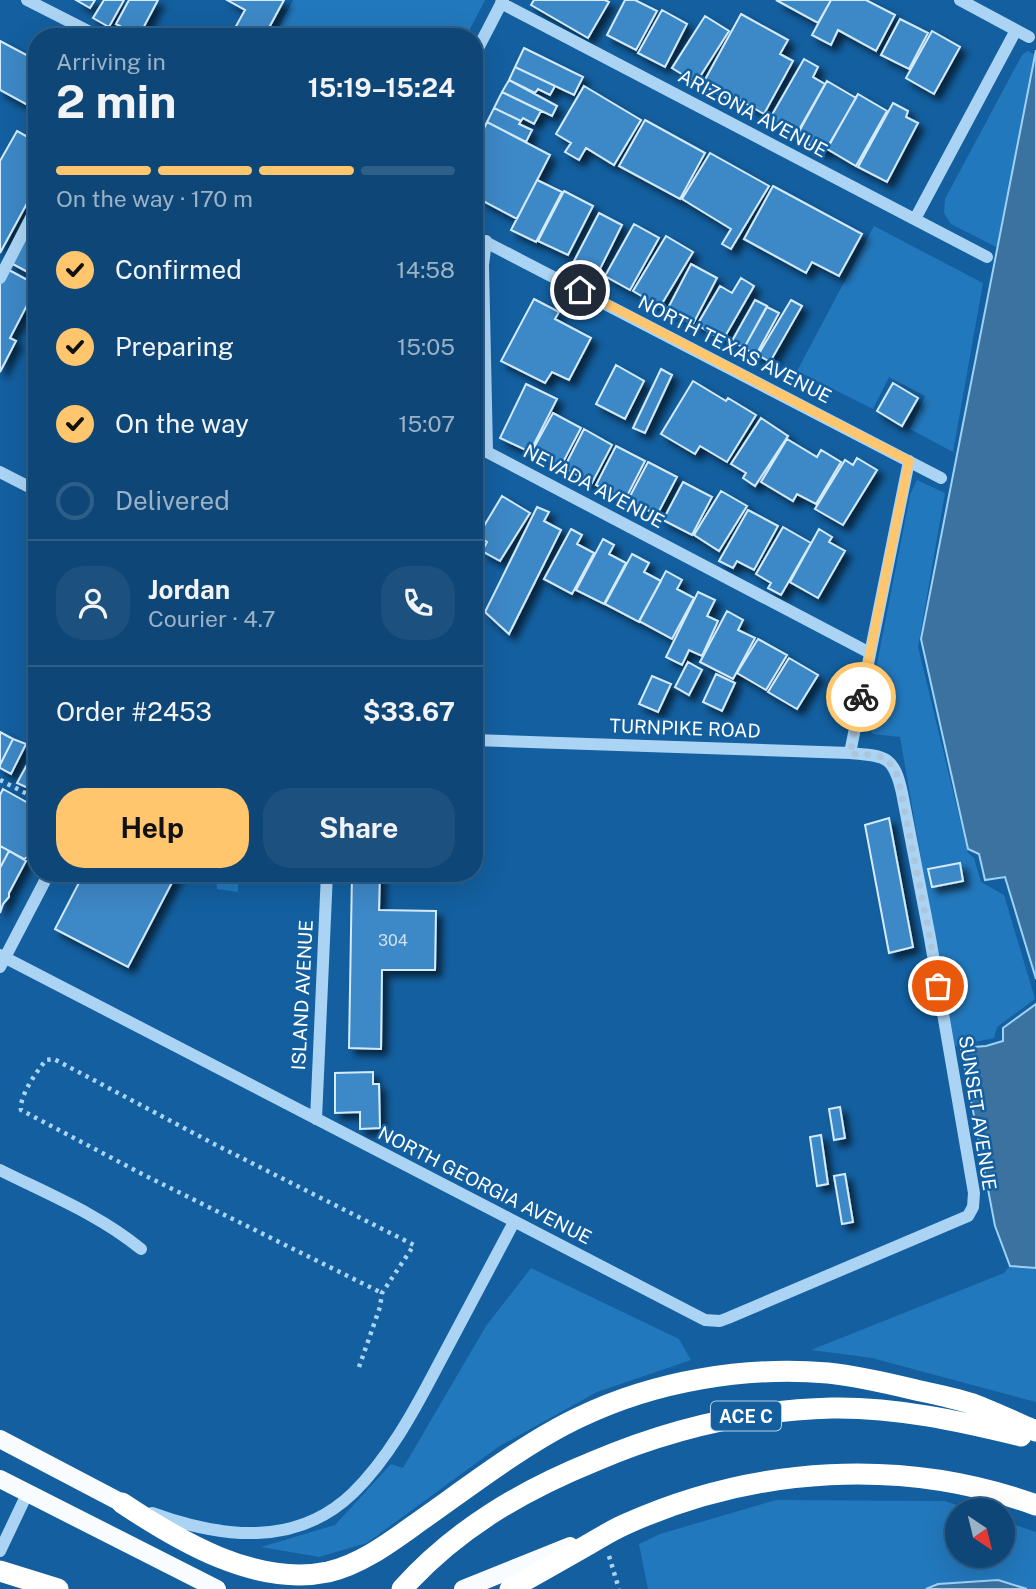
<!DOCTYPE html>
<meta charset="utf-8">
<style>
:root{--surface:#0e4777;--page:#1c517f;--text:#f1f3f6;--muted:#9bb2c6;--line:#2e5f89;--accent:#ffc66e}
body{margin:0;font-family:"Public Sans",sans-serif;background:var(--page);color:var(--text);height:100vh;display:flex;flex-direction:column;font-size:26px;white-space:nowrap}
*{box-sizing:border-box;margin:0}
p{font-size:23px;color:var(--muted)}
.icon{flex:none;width:38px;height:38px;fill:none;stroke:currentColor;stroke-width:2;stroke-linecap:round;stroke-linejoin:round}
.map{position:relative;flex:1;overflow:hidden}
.drawer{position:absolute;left:28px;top:28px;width:455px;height:854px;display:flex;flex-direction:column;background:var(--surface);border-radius:28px;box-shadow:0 7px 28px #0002,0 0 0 2px var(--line)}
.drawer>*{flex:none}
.needle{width:46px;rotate:145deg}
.buttons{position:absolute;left:945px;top:1498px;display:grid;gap:14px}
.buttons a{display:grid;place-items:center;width:70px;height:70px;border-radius:50%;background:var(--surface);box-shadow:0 7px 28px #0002,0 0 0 2px var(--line);font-size:35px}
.pin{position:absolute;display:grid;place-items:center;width:60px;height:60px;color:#fff;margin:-30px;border:4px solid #fff;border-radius:50%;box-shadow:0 2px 7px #0007}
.courier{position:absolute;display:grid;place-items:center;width:70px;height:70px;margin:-35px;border:5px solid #ffc66e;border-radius:50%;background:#fff;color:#222;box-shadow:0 2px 9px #0007}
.headline em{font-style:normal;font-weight:700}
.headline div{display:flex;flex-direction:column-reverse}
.headline{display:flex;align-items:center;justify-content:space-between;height:119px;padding:0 28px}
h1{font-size:46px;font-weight:700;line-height:52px}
.bar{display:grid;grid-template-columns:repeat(4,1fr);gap:10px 7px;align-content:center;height:84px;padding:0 28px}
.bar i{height:9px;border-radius:5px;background:var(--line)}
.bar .on{background:var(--accent)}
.bar p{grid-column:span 4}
.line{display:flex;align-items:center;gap:18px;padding:0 28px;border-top:2px solid var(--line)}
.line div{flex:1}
.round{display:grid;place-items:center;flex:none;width:74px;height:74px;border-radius:28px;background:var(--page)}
ol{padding:0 28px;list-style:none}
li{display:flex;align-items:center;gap:21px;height:77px}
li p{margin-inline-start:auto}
li .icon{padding:7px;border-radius:50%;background:var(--accent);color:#111;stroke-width:4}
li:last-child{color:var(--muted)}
li i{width:38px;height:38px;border:4px solid var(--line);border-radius:50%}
.button{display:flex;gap:14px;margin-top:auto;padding:14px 28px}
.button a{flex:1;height:80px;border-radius:28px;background:var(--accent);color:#111;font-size:28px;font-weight:700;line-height:80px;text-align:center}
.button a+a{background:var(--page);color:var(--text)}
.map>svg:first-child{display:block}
.green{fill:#2278bc}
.water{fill:#3c729f;stroke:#9dd1f7;stroke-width:2}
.building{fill:#3c88c6;stroke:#d4ebfe;stroke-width:2;filter:url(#shadow)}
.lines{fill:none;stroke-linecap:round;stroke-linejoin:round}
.path{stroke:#abd4f4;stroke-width:4.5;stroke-dasharray:3.5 5;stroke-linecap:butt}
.minor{stroke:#abd4f4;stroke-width:12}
.major{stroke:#f8fcff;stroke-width:18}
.highway{stroke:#fff;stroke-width:21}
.done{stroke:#acc7dd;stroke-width:7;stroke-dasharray:0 12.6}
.route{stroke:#ffc66e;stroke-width:9}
.labels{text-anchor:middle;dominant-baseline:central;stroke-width:5;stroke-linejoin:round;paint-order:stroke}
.number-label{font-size:16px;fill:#cee1f1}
.shield{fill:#135f9f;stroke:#b8cfe2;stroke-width:2}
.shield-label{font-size:18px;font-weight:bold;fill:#fff}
.street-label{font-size:19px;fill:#fff;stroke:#135f9f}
</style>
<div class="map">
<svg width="1036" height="1589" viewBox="0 0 1036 1589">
<defs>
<filter id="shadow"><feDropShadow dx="6" dy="6" stdDeviation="3.5" flood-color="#0009"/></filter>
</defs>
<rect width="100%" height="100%" fill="#135f9f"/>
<path class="green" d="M 293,0 L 485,0 L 466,37 L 274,37 Z
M 1028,51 L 1035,55 L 998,248 L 951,224 L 944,213 L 945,199 L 1022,55 Z
M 874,226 L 983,283 L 953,452 L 910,429 L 925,396 L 889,377 L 873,409 L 797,371 Z
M 917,480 L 945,493 L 918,647 L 968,853 L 974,858 L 981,882 L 1004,895 L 1035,999 L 997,1027 L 994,1038 L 955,1046 L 926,887 L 900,737 L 873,734 L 865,725 L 910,495 Z
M 216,873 L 238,873 L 238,892 L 217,889 Z
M 1010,1266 L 1036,1268 L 1036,1402 L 872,1358 L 811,1350 L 1004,1273 Z
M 531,1268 L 679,1339 L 691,1360 L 597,1392 L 498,1447 L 367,1543 L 319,1557 L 261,1547 L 335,1525 L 391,1464 L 403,1468 L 486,1326 Z
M 776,1500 L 945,1501 L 971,1510 L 957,1510 L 957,1556 L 1003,1556 L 1003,1521 L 1036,1532 L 1036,1589 L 1027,1589 L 998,1580 L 938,1584 L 926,1589 L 648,1589 L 639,1544 L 660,1534 Z"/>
<path class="water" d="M 1036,50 L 1036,979 L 1005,877 L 985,880 L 979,854 L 968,849 L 921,639 Z
M 1036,1004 L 1036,1268 L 1010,1266 L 995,1226 L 961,1048 L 986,1046 L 1003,1041 L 1003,1028 Z
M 998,1580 L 1027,1589 L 926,1589 L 938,1584 Z"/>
<path class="building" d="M 76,0 L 95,0 L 90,8 Z
M 104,0 L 124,0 L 109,27 L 93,18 Z
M 129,0 L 158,0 L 139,36 L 116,24 Z
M 227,0 L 284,0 L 264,37 L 230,37 L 245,10 Z
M 534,0 L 605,0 L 609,2 L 588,38 L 531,5 Z
M 625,0 L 635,0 L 657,11 L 636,50 L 607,35 Z
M 776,0 L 831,0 L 818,23 Z
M 831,0 L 866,0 L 895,15 L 876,51 L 838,30 L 831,45 L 812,35 Z
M 662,10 L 687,24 L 665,67 L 638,53 Z
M 741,14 L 788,40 L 780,54 L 793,61 L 764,114 L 734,97 L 731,101 L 702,85 Z
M 705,16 L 729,31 L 696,83 L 672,68 Z
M 900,19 L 928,33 L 909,69 L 881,55 Z
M 932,31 L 960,47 L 934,94 L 906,78 Z
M 0,41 L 30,57 L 37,44 L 37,110 L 0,90 Z
M 524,48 L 583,77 L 574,95 L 515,67 Z
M 804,59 L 818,67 L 813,77 L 825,84 L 796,135 L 769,120 Z
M 515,67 L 555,86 L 550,95 L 538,89 L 535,93 L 509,80 Z
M 509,80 L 557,106 L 552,116 L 502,92 Z
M 827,81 L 856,98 L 824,153 L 796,137 Z
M 584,86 L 641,120 L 614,165 L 586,148 L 579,160 L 565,152 L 571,143 L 556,134 Z
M 502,92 L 541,111 L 534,124 L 523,118 L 521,121 L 494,108 Z
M 858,94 L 887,111 L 856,166 L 827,149 Z
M 893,103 L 908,111 L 906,117 L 918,123 L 887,182 L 858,167 Z
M 494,108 L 521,121 L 519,124 L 532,130 L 526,142 L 487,122 Z
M 645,120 L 705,153 L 680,199 L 619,166 Z
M 487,122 L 550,155 L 517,219 L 481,200 L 482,133 Z
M 17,131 L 37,142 L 37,185 L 0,253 L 0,161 Z
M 710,153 L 769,186 L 731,249 L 722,244 L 731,229 L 682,199 Z
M 537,180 L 562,192 L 536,242 L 511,230 Z
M 773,186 L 862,234 L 839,276 L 812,262 L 806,273 L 744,239 Z
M 564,191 L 593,206 L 568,255 L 538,241 Z
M 599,213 L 622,225 L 597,275 L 573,263 Z
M 634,224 L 659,238 L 630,290 L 605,276 Z
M 666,236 L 693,252 L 660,307 L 633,291 Z
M 22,238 L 37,246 L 37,277 L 9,262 Z
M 691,264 L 717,278 L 693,324 L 667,310 Z
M 7,269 L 37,285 L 37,286 L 10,338 L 16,341 L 0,372 L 0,284 Z
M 741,278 L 754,286 L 723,340 L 697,325 L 720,286 L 732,293 Z
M 534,299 L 559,312 L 555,319 L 591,338 L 569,380 L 552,372 L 545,383 L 501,361 Z
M 755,300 L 767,306 L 744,348 L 732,341 Z
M 791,300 L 802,306 L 770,362 L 758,355 Z
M 767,307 L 779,313 L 756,355 L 744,348 Z
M 616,365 L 644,381 L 625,419 L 596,404 Z
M 661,369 L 672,375 L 645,433 L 633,428 Z
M 693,381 L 726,401 L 728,398 L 756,415 L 727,462 L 700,446 L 695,454 L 661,434 Z
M 893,383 L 918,398 L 902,426 L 877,411 Z
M 526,384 L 557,399 L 530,452 L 500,438 Z
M 553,413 L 581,428 L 561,466 L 532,451 Z
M 761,418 L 788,436 L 755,486 L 743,478 L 746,473 L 731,464 Z
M 584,429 L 612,445 L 592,483 L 564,468 Z
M 787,439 L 817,457 L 821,450 L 841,462 L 816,504 L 797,494 L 793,501 L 761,482 Z
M 616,446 L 645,461 L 625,500 L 596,485 Z
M 857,458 L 877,470 L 843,525 L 815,509 L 845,460 L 853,465 Z
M 648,462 L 677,477 L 657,515 L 628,500 Z
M 683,482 L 712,497 L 692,535 L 663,520 Z
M 721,491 L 747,506 L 719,551 L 694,535 Z
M 502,496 L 530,513 L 500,561 L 482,551 L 487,542 L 478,536 Z
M 537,507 L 549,512 L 544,521 L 561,530 L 509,634 L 485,612 Z
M 748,510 L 778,526 L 754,570 L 737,561 L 733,568 L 719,561 Z
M 783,527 L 811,543 L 781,595 L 768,588 L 771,583 L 756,574 Z
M 571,529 L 582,535 L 577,544 L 594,553 L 572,594 L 544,579 Z
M 819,529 L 832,537 L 829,542 L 845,551 L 818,598 L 790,582 Z
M 603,539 L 614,545 L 609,554 L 626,563 L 604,604 L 576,590 Z
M 632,554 L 649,563 L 644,572 L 661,581 L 639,622 L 605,604 Z
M 666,571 L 682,580 L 677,589 L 694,598 L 672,639 L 639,621 Z
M 698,592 L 715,600 L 707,616 L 718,621 L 702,656 L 689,650 L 682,665 L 666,657 Z
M 727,611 L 743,620 L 738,630 L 755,638 L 733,679 L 700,662 Z
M 758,639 L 787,655 L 766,690 L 737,673 Z
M 789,658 L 818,675 L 797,709 L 768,692 Z
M 688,662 L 702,670 L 689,695 L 675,687 Z
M 716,674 L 735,683 L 722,711 L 703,702 Z
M 652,676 L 671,684 L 658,712 L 639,704 Z
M 0,732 L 13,739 L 0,765 Z
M 13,739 L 26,744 L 11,774 L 0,768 L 0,765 Z
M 37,746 L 37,765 L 29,761 Z
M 29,761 L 37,765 L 37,792 L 17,783 Z
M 3,789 L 37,808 L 37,843 L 35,847 L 30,845 L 31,850 L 29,856 L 24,859 L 0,846 L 0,795 Z
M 889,818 L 913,947 L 889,953 L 865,825 Z
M 0,846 L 9,851 L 0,868 Z
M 9,851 L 26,861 L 9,893 L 9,897 L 3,904 L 0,913 L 0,868 Z
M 960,863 L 963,881 L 932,887 L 928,869 Z
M 84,873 L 177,873 L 128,967 L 55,929 Z
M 352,873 L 380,873 L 379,910 L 436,911 L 435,970 L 382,970 L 381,1049 L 349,1048 Z
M 373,1072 L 373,1084 L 379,1084 L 380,1128 L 360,1129 L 360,1112 L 335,1113 L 335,1073 Z
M 840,1107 L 845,1138 L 834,1140 L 829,1109 Z
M 821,1135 L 828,1184 L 817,1186 L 810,1137 Z
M 845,1174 L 853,1222 L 842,1224 L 834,1176 Z"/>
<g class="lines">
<path class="path" d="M 0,780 L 37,799
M 359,1367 L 380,1307 L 382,1293 L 414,1245 L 216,1145 L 54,1059 L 46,1060 C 37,1071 19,1096 21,1110 L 144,1175 L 382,1293
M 609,1556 L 619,1589"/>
<path class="minor" d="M 27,0 L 100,37
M 960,0 L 1029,37
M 501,3 L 987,257
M 474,56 L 503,0
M 915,219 L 1016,30
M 474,236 L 941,478
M 486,241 L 483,265 L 487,452 L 870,653
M 0,278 L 37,206
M 0,472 L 37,491
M 850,753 L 909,461
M 0,955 L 705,1320 L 720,1321 L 728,1318 L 968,1216 L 973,1207 L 974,1193 L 930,938 L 902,793 C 894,756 886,756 850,753 L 474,740
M 0,967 L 49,873
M 316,1119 L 327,873
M 0,1170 C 48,1194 100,1215 141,1249
M 152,1513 C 220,1538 296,1548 353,1493 C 388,1459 414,1411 436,1369 C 462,1320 488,1271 514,1222
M 0,1551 L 27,1494"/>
<path class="major" d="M 0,1439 L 122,1503
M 0,1479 L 217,1589
M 463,1589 L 570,1546"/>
<path class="highway" d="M 122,1503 C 179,1541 256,1587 328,1572 C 362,1564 392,1541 420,1521 C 447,1502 474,1482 502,1463 C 527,1446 552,1430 580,1417 C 655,1381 745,1366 828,1373 C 857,1376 887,1383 916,1390 C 935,1394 955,1398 973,1404 C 994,1412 1015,1422 1036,1431
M 0,1571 L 58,1589
M 402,1589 C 456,1529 521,1491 595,1461 C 670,1429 750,1410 832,1408 C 896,1407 959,1421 1021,1436
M 510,1589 C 535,1575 559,1561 584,1547 C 598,1539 612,1530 626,1524 C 755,1466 903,1457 1036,1505"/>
</g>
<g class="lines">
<path class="done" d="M 861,697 L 850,754 C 874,755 889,752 898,778 L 930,938 L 938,986"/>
<path class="route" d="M 580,290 L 909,461 L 861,697"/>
</g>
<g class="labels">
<g class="number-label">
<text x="393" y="940">304</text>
</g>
<rect class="shield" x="711" y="1401.5" width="70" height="29" rx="5"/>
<g class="shield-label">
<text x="746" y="1416">ACE C</text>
</g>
<g class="street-label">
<text transform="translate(753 113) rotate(28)">ARIZONA AVENUE</text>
<text transform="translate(735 349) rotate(27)">NORTH TEXAS AVENUE</text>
<text transform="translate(594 486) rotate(28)">NEVADA AVENUE</text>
<text transform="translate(685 728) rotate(2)">TURNPIKE ROAD</text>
<text transform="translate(302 995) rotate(-87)">ISLAND AVENUE</text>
<text transform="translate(978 1113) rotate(81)">SUNSET AVENUE</text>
<text transform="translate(485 1185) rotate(27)">NORTH GEORGIA AVENUE</text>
</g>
</g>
</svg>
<div class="buttons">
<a><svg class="needle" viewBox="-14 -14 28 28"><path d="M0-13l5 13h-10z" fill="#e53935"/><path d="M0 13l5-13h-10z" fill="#9bb2c6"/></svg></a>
</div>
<div class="pin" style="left:938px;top:986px;background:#ea580c"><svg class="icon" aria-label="bag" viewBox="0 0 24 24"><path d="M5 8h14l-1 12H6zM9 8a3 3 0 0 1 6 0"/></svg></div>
<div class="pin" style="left:580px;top:290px;background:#1f2937"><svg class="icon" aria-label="home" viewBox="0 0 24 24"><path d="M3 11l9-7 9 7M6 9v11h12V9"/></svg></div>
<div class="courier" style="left:861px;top:697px"><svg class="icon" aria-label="bike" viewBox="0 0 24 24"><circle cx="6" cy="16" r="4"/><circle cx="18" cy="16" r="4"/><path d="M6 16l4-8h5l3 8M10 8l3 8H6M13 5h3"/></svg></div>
<section class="drawer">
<div class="headline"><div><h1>2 min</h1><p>Arriving in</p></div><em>15:19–15:24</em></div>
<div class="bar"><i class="on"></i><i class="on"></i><i class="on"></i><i></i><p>On the way · 170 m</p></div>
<ol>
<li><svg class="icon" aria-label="check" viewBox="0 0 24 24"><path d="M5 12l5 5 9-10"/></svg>Confirmed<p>14:58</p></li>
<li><svg class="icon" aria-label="check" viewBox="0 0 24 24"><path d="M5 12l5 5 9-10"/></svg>Preparing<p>15:05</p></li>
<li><svg class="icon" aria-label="check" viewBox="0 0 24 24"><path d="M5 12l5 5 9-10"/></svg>On the way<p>15:07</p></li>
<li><i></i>Delivered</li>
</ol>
<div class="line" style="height:126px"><a class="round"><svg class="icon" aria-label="person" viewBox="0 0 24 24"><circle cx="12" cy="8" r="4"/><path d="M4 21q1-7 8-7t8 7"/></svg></a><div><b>Jordan</b><p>Courier · 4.7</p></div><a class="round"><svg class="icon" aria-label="phone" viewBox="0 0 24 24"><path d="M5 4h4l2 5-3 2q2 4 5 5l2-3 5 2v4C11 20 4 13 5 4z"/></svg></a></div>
<div class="line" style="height:91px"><div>Order #2453</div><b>$33.67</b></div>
<div class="button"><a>Help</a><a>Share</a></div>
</section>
</div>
